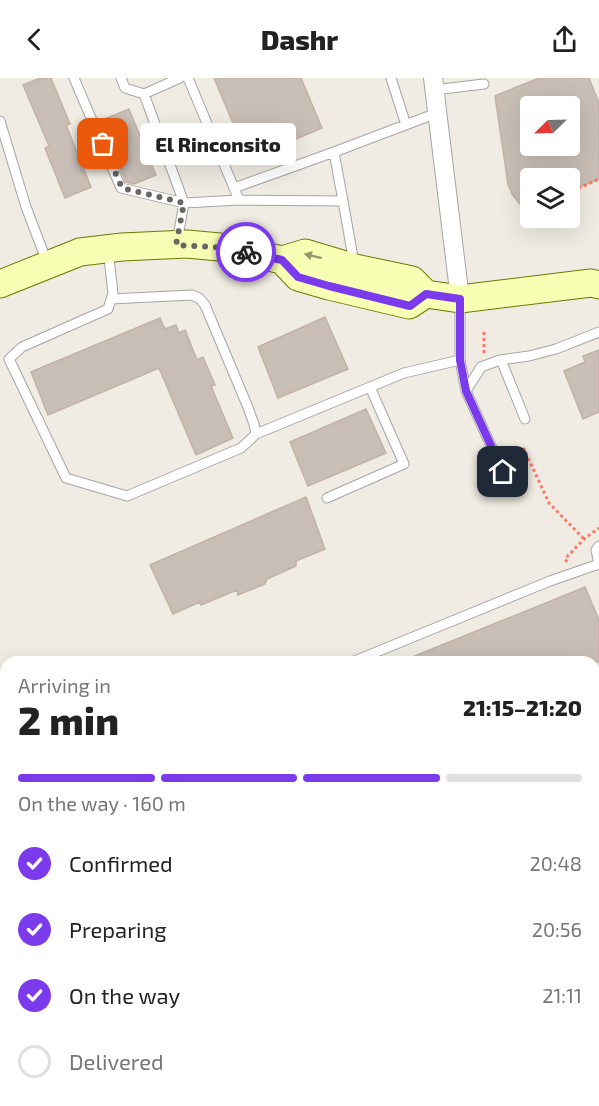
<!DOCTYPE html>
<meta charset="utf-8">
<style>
:root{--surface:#fff;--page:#f6f6f6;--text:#222;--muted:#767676;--line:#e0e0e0;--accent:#7c3aed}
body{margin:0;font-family:"Exo 2",sans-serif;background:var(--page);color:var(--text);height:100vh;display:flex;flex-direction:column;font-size:22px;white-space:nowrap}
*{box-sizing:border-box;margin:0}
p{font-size:20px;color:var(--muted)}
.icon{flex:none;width:33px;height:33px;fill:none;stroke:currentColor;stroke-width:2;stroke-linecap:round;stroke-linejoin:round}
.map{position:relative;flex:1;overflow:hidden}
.sheet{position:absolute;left:0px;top:578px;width:600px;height:452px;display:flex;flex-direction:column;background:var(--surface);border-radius:18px 18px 0 0;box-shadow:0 6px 24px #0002}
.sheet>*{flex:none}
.needle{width:39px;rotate:247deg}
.controls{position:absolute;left:520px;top:18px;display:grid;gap:12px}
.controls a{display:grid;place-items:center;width:60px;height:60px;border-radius:6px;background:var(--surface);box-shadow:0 6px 24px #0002;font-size:30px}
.pin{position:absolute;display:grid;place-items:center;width:51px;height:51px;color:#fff;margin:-26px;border-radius:12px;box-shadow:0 3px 9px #0006}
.courier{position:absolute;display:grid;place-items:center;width:60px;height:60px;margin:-30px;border:4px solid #7c3aed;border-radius:50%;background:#fff;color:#222;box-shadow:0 2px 8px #0007}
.bubble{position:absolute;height:42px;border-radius:6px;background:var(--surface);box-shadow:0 6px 24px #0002;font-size:20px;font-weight:800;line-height:42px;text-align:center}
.head em{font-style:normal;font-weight:800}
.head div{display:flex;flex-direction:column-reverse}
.head{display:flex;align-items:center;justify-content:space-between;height:102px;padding:0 18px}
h1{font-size:39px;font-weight:800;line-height:45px}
.bar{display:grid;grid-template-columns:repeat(4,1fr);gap:9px 6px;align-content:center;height:72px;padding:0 18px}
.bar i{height:8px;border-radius:4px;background:var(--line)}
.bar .active{background:var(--accent)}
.bar p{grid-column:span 4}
ol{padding:0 18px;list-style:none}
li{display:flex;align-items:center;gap:18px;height:66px}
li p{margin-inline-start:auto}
li .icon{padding:6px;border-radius:50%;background:var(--accent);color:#fff;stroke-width:4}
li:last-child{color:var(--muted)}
li i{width:33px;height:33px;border:3px solid var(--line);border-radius:50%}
header{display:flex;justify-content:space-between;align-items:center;height:78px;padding:0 18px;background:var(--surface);font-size:27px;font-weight:800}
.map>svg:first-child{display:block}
.building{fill:#c8beb6;stroke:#c2b2a5;stroke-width:1.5;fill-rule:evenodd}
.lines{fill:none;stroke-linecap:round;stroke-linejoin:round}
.lane-casing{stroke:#a5a5a5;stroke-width:11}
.street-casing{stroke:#a5a5a5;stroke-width:20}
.secondary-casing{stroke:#6a7a00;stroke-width:29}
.path{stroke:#ff7865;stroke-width:3;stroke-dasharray:3 3;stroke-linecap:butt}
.lane{stroke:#fff;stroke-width:9}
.street{stroke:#fff;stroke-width:18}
.secondary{stroke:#f8feb3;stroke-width:27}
.oneway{fill:#969970}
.done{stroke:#686663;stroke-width:6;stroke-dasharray:0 10.8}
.route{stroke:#7c3aed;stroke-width:8}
</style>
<header><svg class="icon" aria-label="back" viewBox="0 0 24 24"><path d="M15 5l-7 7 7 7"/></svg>Dashr<svg class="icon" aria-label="share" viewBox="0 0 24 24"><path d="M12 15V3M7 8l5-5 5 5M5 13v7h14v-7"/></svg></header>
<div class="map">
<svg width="599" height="1028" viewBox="0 0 599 1028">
<rect width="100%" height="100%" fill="#f0ece3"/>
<path class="building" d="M 40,0 L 51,0 L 70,46 L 66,47 L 91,109 L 65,120 L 45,70 L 49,68 L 23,7 Z
M 214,0 L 301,0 L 322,50 L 248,81 Z
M 539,0 L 589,0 L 599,25 L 599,101 L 570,113 L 570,100 L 531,100 L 531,140 L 512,116 L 508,106 L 495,18 ZM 531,28 L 570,28 L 570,68 L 531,68 Z
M 129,31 L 156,97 L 134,106 L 126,104 L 100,43 Z
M 325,239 L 348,291 L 278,320 L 258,269 Z
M 160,240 L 165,251 L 176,247 L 179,255 L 185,252 L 197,282 L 203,279 L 215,307 L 211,308 L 233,360 L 196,377 L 159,290 L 48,337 L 31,294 Z
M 599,272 L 599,334 L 583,341 L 564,293 L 585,284 L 583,278 Z
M 366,331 L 386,375 L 308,408 L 290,364 Z
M 306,419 L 325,471 L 296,483 L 296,488 L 267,501 L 265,506 L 238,517 L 237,512 L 201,527 L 200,524 L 173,536 L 150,487 Z
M 585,509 L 599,542 L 599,584 L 400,584 Z"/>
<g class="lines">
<g class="lane-casing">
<path id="lane" d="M 74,0 L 121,110 L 184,125 L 239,122 L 343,123 L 354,185
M 121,0 L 125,10 L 144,16 L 184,125 L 177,164
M 188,0 L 239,122
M 391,0 L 406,47
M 434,12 L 484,6
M 144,16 L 180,0
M 0,43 L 26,129 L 47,184
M 234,110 L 334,74
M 343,123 L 334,74 L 437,35
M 108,172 L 113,215 L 108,231 L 22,269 L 9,281 L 66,400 L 127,418 L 241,370 L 256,356 L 404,295 L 460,282
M 111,221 L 192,217 L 199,220 L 205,227 L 247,327 L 254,346 L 256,356
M 460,224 L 460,282 L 466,313 L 503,394
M 501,282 L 525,341
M 466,313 L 481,289 L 500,282 L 529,278 L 556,271 L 599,254
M 327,420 L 404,386 L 370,309
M 599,468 L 596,472 L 599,486
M 352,584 L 550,503 L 599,486
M 594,670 L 599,668
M 0,946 L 6,951
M 594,952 L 599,964
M 594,997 L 599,995
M 469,1023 L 471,1028
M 519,1028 L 531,1023"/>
</g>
<g class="street-casing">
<path id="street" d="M 433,0 L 460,221
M 53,1023 L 55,1028
M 139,1023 L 141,1028
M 225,1023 L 227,1028
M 329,1023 L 331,1028"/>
</g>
<g class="secondary-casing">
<path id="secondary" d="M 282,182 L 298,199 L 329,208 L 409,227 L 426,216
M 0,206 L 80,174 L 122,169 L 187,166 L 230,170 L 282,182 L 305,175 L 355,190 L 412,202 L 426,216 L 460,221 L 591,205 L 599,207"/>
</g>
<path class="path" d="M 570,125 L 577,123 L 573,113 L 599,101
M 484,275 L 484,252
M 505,369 L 518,373 L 524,371 L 549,425 L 584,461
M 567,484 L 565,481 L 584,461 L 599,450"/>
<use href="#lane" class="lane"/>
<use href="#street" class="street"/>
<use href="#secondary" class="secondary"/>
</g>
<defs><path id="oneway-solid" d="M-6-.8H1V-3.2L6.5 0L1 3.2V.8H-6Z" transform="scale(1.5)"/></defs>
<use class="oneway" href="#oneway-solid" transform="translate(313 178) rotate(-166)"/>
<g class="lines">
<path class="done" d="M 103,66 L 122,110 L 184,125 L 176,167 L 230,170 L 246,174"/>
<path class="route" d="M 246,174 L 282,182 L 298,199 L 329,208 L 410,228 L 426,216 L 460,221 L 460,282 L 466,313 L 503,394"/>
</g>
</svg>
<div class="controls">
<a><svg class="needle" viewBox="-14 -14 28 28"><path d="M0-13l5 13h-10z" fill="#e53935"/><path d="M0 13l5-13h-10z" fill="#767676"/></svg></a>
<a><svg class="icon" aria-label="layers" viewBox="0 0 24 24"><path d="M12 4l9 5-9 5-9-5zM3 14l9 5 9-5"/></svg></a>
</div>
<div class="pin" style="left:103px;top:66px;background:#ea580c"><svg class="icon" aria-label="bag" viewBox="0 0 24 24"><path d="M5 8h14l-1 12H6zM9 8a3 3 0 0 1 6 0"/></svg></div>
<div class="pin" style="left:503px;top:394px;background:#1f2937"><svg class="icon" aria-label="home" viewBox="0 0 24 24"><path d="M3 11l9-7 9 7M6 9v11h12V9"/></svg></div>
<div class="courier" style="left:246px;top:174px"><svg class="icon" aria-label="bike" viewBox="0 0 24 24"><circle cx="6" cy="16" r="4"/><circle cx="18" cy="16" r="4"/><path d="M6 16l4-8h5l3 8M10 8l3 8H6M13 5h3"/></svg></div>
<div class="bubble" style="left:140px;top:45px;width:156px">El Rinconsito</div>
<section class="sheet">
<div class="head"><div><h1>2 min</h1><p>Arriving in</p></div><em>21:15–21:20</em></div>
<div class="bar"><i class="active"></i><i class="active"></i><i class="active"></i><i></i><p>On the way · 160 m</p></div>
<ol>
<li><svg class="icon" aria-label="check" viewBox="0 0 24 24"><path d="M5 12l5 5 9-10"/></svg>Confirmed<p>20:48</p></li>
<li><svg class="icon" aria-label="check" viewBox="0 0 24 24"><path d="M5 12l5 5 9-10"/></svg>Preparing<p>20:56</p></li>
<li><svg class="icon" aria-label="check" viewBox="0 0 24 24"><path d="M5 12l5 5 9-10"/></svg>On the way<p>21:11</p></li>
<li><i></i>Delivered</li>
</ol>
</section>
</div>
